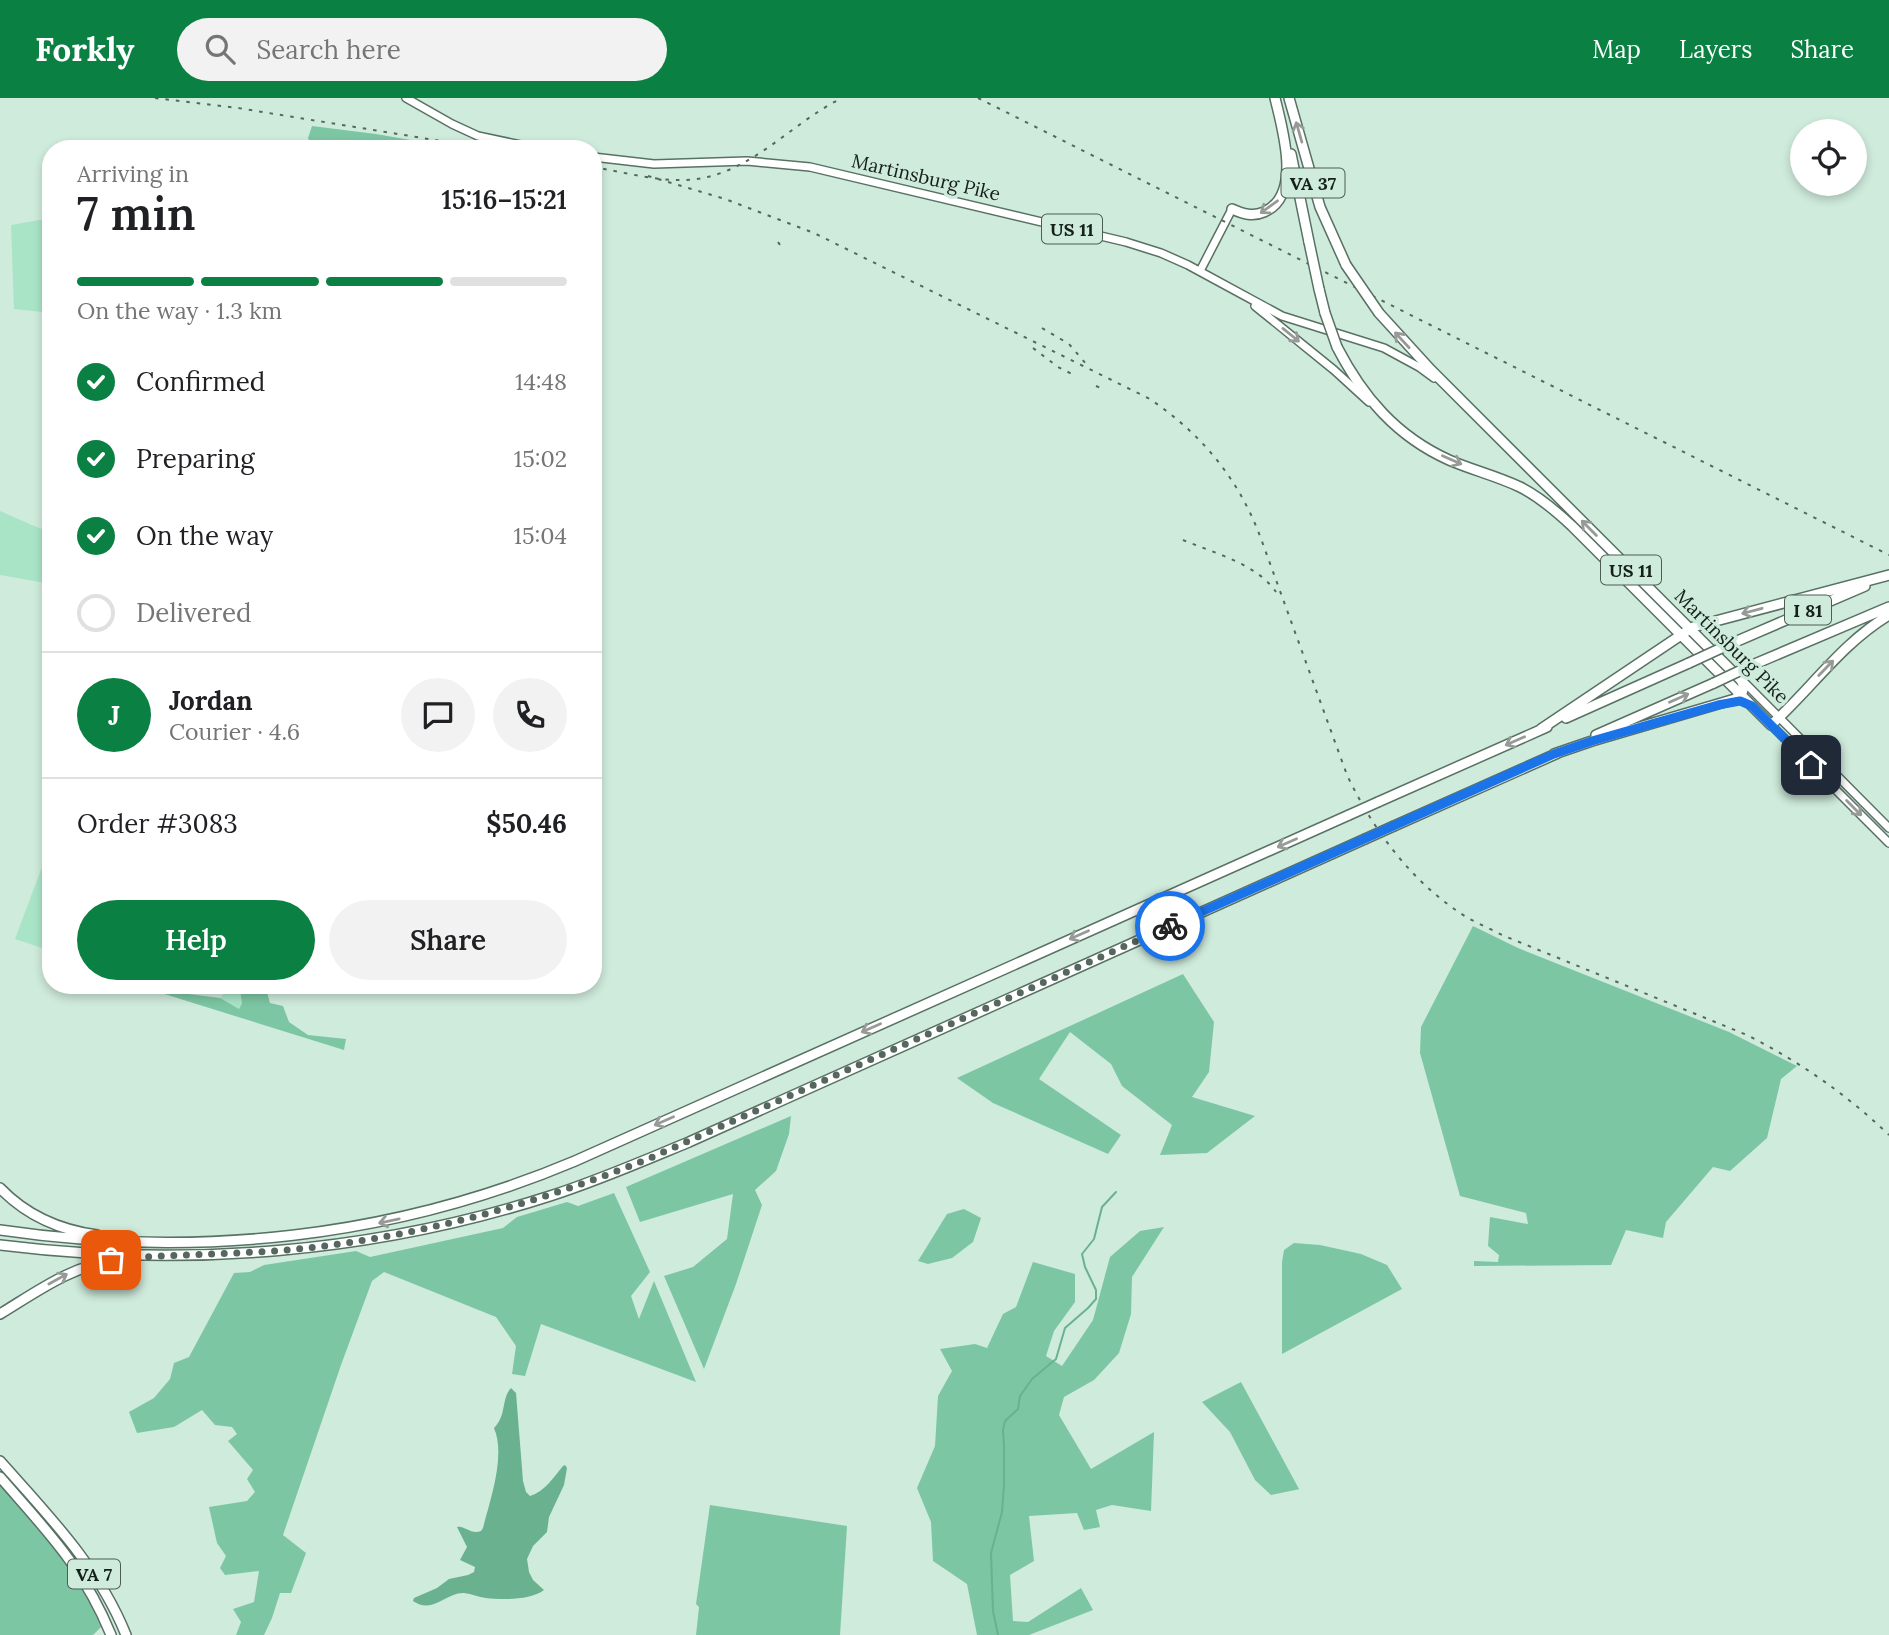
<!DOCTYPE html>
<meta charset="utf-8">
<style>
:root{--surface:#fff;--page:#f2f2f2;--text:#202124;--muted:#757577;--line:#e0e0e0;--accent:#0b8043}
body{margin:0;font-family:Lora,serif;background:var(--page);color:var(--text);height:100vh;display:flex;flex-direction:column;font-size:26px;white-space:nowrap}
*{box-sizing:border-box;margin:0}
p{font-size:23px;color:var(--muted)}
.icon{flex:none;width:38px;height:38px;fill:none;stroke:currentColor;stroke-width:2;stroke-linecap:round;stroke-linejoin:round}
.map{position:relative;flex:1;overflow:hidden}
.panel{position:absolute;left:42px;top:42px;width:560px;height:854px;display:flex;flex-direction:column;background:var(--surface);border-radius:28px;box-shadow:0 4px 10px #0003}
.panel>*{flex:none}
.buttons{position:absolute;left:1790px;top:21px;display:grid;gap:14px}
.buttons a{display:grid;place-items:center;width:77px;height:77px;border-radius:50%;background:var(--surface);box-shadow:0 4px 10px #0003;font-size:35px}
.pin{position:absolute;display:grid;place-items:center;width:60px;height:60px;color:#fff;margin:-30px;border-radius:14px;box-shadow:0 4px 10px #0006}
.courier{position:absolute;display:grid;place-items:center;width:70px;height:70px;margin:-35px;border:5px solid #1a73e8;border-radius:50%;background:#fff;color:#222;box-shadow:0 2px 9px #0007}
.overview em{font-style:normal;font-weight:600}
.overview div{display:flex;flex-direction:column-reverse}
.overview{display:flex;align-items:center;justify-content:space-between;height:119px;padding:0 35px}
h1{font-size:46px;font-weight:600;line-height:52px}
.bar{display:grid;grid-template-columns:repeat(4,1fr);gap:10px 7px;align-content:center;height:84px;padding:0 35px}
.bar i{height:9px;border-radius:5px;background:var(--line)}
.bar .selected{background:var(--accent)}
.bar p{grid-column:span 4}
.line{display:flex;align-items:center;gap:18px;padding:0 35px;border-top:2px solid var(--line)}
.line div{flex:1}
.round{display:grid;place-items:center;flex:none;width:74px;height:74px;border-radius:37px;background:var(--page)}
ol{padding:0 35px;list-style:none}
li{display:flex;align-items:center;gap:21px;height:77px}
li p{margin-inline-start:auto}
li .icon{padding:7px;border-radius:50%;background:var(--accent);color:#fff;stroke-width:4}
li:last-child{color:var(--muted)}
li i{width:38px;height:38px;border:4px solid var(--line);border-radius:50%}
.action{display:flex;gap:14px;margin-top:auto;padding:14px 35px}
.action a{flex:1;height:80px;border-radius:42px;background:var(--accent);color:#fff;font-size:28px;font-weight:600;line-height:80px;text-align:center}
.action a+a{background:var(--page);color:var(--text)}
header{display:flex;align-items:center;gap:42px;box-sizing:border-box;height:98px;padding:0 35px;background:var(--accent);color:#fff}
header strong{font-size:33px}
nav{display:flex;gap:38px;margin-inline-start:auto;font-size:24px}
.search{width:490px;height:63px;background:var(--page);display:flex;align-items:center;gap:18px;box-sizing:border-box;padding:0 24px;border-radius:38px;color:var(--muted);font-size:26px}
.map>svg:first-child{display:block}
.green{fill:#aae4c7}
.forest{fill:#7dc6a3}
.water{fill:#69b18f}
.lines{fill:none;stroke-linecap:round;stroke-linejoin:round}
.stream{stroke:#69b18f;stroke-width:2}
.primary-casing{stroke:#587164;stroke-width:10}
.highway-casing{stroke:#587164;stroke-width:12}
.primary{stroke:#fff;stroke-width:7}
.highway{stroke:#fff;stroke-width:9}
.rail{stroke:#56675e;stroke-width:2;stroke-dasharray:3.5 7;stroke-linecap:butt}
.highway-bridge-casing{stroke:#587164;stroke-width:12;stroke-linecap:butt}
.highway-bridge{stroke:#fff;stroke-width:9}
.oneway{stroke:#969b98}
.done{stroke:#56675f;stroke-width:7;stroke-dasharray:0 12.6}
.route{stroke:#1a73e8;stroke-width:9}
.labels{text-anchor:middle;dominant-baseline:central;stroke-width:7;stroke-linejoin:round;paint-order:stroke}
.shield{fill:#cfebdc;stroke:#4d5d55;stroke-width:2}
.shield-label{font-size:18px;font-weight:bold;fill:#15201b}
.street-label{font-size:19px;fill:#15201b;stroke:#cfebdc}
</style>
<header>
<strong>Forkly</strong>
<div class="search"><svg class="icon" aria-label="search" viewBox="0 0 24 24"><circle cx="10" cy="10" r="6"/><path d="M15 15l6 6"/></svg>Search here</div>
<nav><a>Map</a><a>Layers</a><a>Share</a></nav>
</header>
<div class="map">
<svg width="1889" height="1537" viewBox="0 0 1889 1537">
<rect width="100%" height="100%" fill="#cfebdc"/>
<path class="green" d="M 51,120 L 51,215 L 14,211 L 11,127 Z
M 51,411 L 51,486 L 0,477 L 0,413 L 41,431 Z
M 51,745 L 51,853 L 15,841 Z
M 231,887 L 247,887 L 240,893 L 242,905 L 239,911 L 235,911 L 220,900 Z"/>
<path class="forest" d="M 312,28 L 376,36 L 462,51 L 443,51 L 389,45 L 387,47 L 379,43 L 370,44 L 367,51 L 314,51 L 308,40 Z
M 1473,828 L 1518,850 L 1729,934 L 1797,968 L 1781,981 L 1767,1040 L 1730,1073 L 1713,1069 L 1666,1124 L 1663,1140 L 1626,1132 L 1611,1167 L 1474,1168 L 1474,1163 L 1498,1164 L 1499,1157 L 1488,1148 L 1490,1119 L 1528,1126 L 1526,1115 L 1460,1098 L 1420,955 L 1421,929 Z
M 1183,876 L 1214,924 L 1209,974 L 1192,999 L 1255,1018 L 1207,1055 L 1160,1057 L 1172,1027 L 1122,988 L 1111,966 L 1070,934 L 1039,981 L 1121,1037 L 1108,1056 L 993,1005 L 957,980 Z
M 158,887 L 181,895 L 220,900 L 239,911 L 242,905 L 240,893 L 247,887 L 265,887 L 270,905 L 283,908 L 289,924 L 308,937 L 346,941 L 344,952 L 158,894 L 155,889 Z
M 791,1018 L 789,1036 L 776,1073 L 755,1092 L 762,1107 L 736,1186 L 704,1271 L 664,1178 L 693,1169 L 727,1141 L 733,1096 L 640,1124 L 626,1089 Z
M 614,1095 L 650,1174 L 631,1198 L 639,1221 L 654,1183 L 696,1284 L 541,1226 L 525,1278 L 512,1276 L 516,1248 L 496,1219 L 384,1174 L 372,1183 L 341,1267 L 283,1437 L 306,1455 L 291,1495 L 280,1495 L 272,1520 L 264,1537 L 236,1537 L 241,1524 L 233,1511 L 254,1504 L 259,1473 L 225,1477 L 220,1470 L 226,1458 L 217,1445 L 209,1409 L 247,1403 L 255,1394 L 247,1381 L 253,1372 L 228,1343 L 237,1336 L 232,1329 L 215,1327 L 202,1312 L 174,1329 L 137,1335 L 129,1314 L 154,1300 L 170,1281 L 174,1265 L 189,1259 L 234,1175 L 250,1174 L 264,1167 L 356,1153 L 370,1159 L 503,1130 L 517,1119 L 567,1104 L 578,1108 Z
M 964,1111 L 981,1120 L 973,1144 L 952,1160 L 928,1166 L 918,1163 L 947,1116 Z
M 1164,1129 L 1132,1179 L 1131,1216 L 1119,1255 L 1094,1282 L 1064,1299 L 1059,1317 L 1091,1371 L 1154,1334 L 1151,1413 L 1112,1407 L 1096,1412 L 1100,1429 L 1084,1432 L 1077,1415 L 1029,1418 L 1034,1463 L 1010,1477 L 1013,1523 L 1028,1524 L 1081,1490 L 1093,1512 L 1029,1537 L 977,1537 L 967,1486 L 933,1463 L 931,1424 L 917,1390 L 935,1348 L 938,1298 L 952,1273 L 940,1251 L 975,1246 L 987,1250 L 1003,1216 L 1016,1209 L 1033,1164 L 1075,1176 L 1075,1204 L 1054,1233 L 1046,1258 L 1062,1268 L 1093,1222 L 1110,1159 L 1140,1133 Z
M 1294,1145 L 1320,1147 L 1361,1156 L 1387,1167 L 1402,1191 L 1282,1256 L 1282,1164 L 1284,1152 Z
M 1241,1284 L 1299,1391 L 1300,1391 L 1271,1397 L 1255,1382 L 1230,1334 L 1202,1304 Z
M 0,1385 C 38,1430 80,1473 101,1529 L 93,1537 L 0,1537 Z
M 710,1407 L 847,1428 L 840,1537 L 696,1537 L 699,1509 L 696,1506 Z"/>
<path class="water" d="M 511,1290 L 516,1295 L 523,1383 L 526,1394 L 530,1398 C 544,1394 554,1379 563,1368 L 565,1367 L 567,1370 L 564,1387 L 549,1419 L 547,1434 L 533,1448 L 527,1461 L 529,1474 L 533,1482 L 544,1492 C 531,1502 503,1502 486,1500 C 478,1499 472,1496 464,1495 C 446,1494 433,1517 413,1503 L 414,1500 L 437,1490 L 449,1481 L 468,1477 L 474,1474 L 475,1469 L 460,1462 L 467,1449 L 457,1429 C 464,1427 471,1437 481,1433 L 483,1430 C 490,1402 506,1358 494,1330 C 507,1317 501,1301 511,1290 Z"/>
<g class="lines">
<path class="stream" d="M 998,1537 L 993,1513 L 991,1455 L 1002,1414 L 1004,1387 L 1004,1348 L 1003,1332 L 1005,1323 L 1018,1311 L 1020,1298 L 1032,1281 L 1056,1261 L 1065,1230 L 1088,1210 L 1096,1201 L 1096,1192 L 1085,1169 L 1082,1156 L 1094,1141 L 1102,1109 L 1116,1094"/>
<g class="primary-casing">
<path id="primary" d="M 406,0 L 452,26 L 478,38 L 540,51
M 593,59 L 654,66 L 747,63 L 810,69 L 1126,144 L 1161,155 L 1188,167 L 1282,218 L 1384,250 L 1419,269 L 1434,280
M 1200,173 L 1232,111
M 1255,208 L 1334,272 L 1369,304
M 1742,582 L 1889,730
M 1771,627 L 1889,745"/>
</g>
<g class="highway-casing">
<path id="highway" d="M 1289,0 L 1320,109 L 1346,167
M 1291,56 L 1309,144
M 1232,111 C 1243,116 1253,119 1264,114 C 1303,97 1282,30 1275,0
M 1319,191 L 1325,215
M 1379,215 L 1431,272 L 1741,582 L 1744,589 L 1742,595 L 1735,601 L 1592,643 L 1554,656
M 1337,249 C 1363,299 1396,338 1449,362 C 1472,372 1497,378 1520,389 C 1540,399 1556,413 1572,428 L 1771,627 C 1811,591 1842,545 1889,517
M 1728,547 L 1865,488
M 1750,568 L 1889,509
M 1566,620 L 1689,565
M 1541,631 L 1693,529 L 1889,477
M 1596,637 L 1714,585
M 1378,704 L 1547,629
M 1394,728 L 1558,655
M 0,1090 C 26,1117 60,1132 97,1137
M 0,1132 C 196,1161 393,1140 575,1063 L 1349,717
M 0,1147 C 185,1170 373,1155 550,1098 C 597,1083 643,1063 689,1044 L 1365,741
M 0,1216 C 38,1193 72,1167 118,1162
M 0,1363 C 48,1417 99,1469 126,1537
M 0,1379 C 46,1432 84,1470 111,1537"/>
</g>
<use href="#primary" class="primary"/>
<use href="#highway" class="highway"/>
<path class="rail" d="M 155,0 L 238,10 L 490,51
M 978,0 L 1889,457
M 593,69 C 623,74 655,83 685,82 C 748,80 789,26 842,0
M 648,78 L 725,101 L 814,135 L 1148,300 C 1200,334 1238,380 1260,438 L 1347,677 C 1374,734 1414,787 1468,820 C 1479,826 1491,831 1502,837 L 1747,937 C 1800,964 1846,996 1889,1037
M 778,144 L 780,147
M 1042,230 L 1069,246 L 1087,267
M 1033,250 L 1058,269 L 1072,276
M 1096,288 L 1105,292
M 1183,442 C 1214,455 1257,466 1276,494"/>
<g class="highway-bridge-casing">
<path id="highway-bridge" d="M 1309,144 L 1319,191
M 1346,167 L 1379,215
M 1325,215 L 1337,249
M 1689,565 L 1728,547
M 1714,585 L 1750,568
M 1349,717 L 1378,704
M 1365,741 L 1394,728"/>
</g>
<use href="#highway-bridge" class="highway-bridge"/>
</g>
<defs><path id="oneway-shaft" d="M-6 0H5M1.5-3L5.5 0L1.5 3" fill="none" stroke-width="1.6" stroke-linecap="round" stroke-linejoin="round" transform="scale(1.75)"/></defs>
<g class="oneway">
<use href="#oneway-shaft" transform="translate(1299 34) rotate(-106)"/>
<use href="#oneway-shaft" transform="translate(1269 109) rotate(144)"/>
<use href="#oneway-shaft" transform="translate(1291 237) rotate(39)"/>
<use href="#oneway-shaft" transform="translate(1402 242) rotate(-133)"/>
<use href="#oneway-shaft" transform="translate(1452 362) rotate(24)"/>
<use href="#oneway-shaft" transform="translate(1589 430) rotate(-135)"/>
<use href="#oneway-shaft" transform="translate(1752 513) rotate(165)"/>
<use href="#oneway-shaft" transform="translate(1826 570) rotate(-46)"/>
<use href="#oneway-shaft" transform="translate(1679 600) rotate(-24)"/>
<use href="#oneway-shaft" transform="translate(1515 643) rotate(156)"/>
<use href="#oneway-shaft" transform="translate(1854 710) rotate(45)"/>
<use href="#oneway-shaft" transform="translate(1287 745) rotate(156)"/>
<use href="#oneway-shaft" transform="translate(1079 837) rotate(156)"/>
<use href="#oneway-shaft" transform="translate(871 930) rotate(156)"/>
<use href="#oneway-shaft" transform="translate(664 1023) rotate(156)"/>
<use href="#oneway-shaft" transform="translate(389 1123) rotate(168)"/>
<use href="#oneway-shaft" transform="translate(58 1181) rotate(-29)"/>
</g>
<g class="lines">
<path class="done" d="M 111,1162 C 176,1155 243,1157 308,1150 C 425,1137 538,1105 648,1061 L 1170,828"/>
<path class="route" d="M 1170,828 L 1554,656 L 1592,643 L 1718,607 L 1740,603 L 1752,608 L 1811,667"/>
</g>
<g class="labels">
<g class="shield">
<rect x="1281.5" y="70.5" width="63" height="29" rx="5"/>
<rect x="1042" y="116.5" width="60" height="29" rx="5"/>
<rect x="1601" y="457.5" width="60" height="29" rx="5"/>
<rect x="1785" y="497.5" width="46" height="29" rx="5"/>
<rect x="68" y="1461.5" width="52" height="29" rx="5"/>
</g>
<g class="shield-label">
<text x="1313" y="85">VA 37</text>
<text x="1072" y="131">US 11</text>
<text x="1631" y="472">US 11</text>
<text x="1808" y="512">I 81</text>
<text x="94" y="1476">VA 7</text>
</g>
<g class="street-label">
<text transform="translate(926 79) rotate(13)">Martinsburg Pike</text>
<text transform="translate(1732 548) rotate(45)">Martinsburg Pike</text>
</g>
</g>
</svg>
<div class="buttons">
<a><svg class="icon" aria-label="locate" viewBox="0 0 24 24"><circle cx="12" cy="12" r="6"/><path d="M12 2v4M12 18v4M2 12h4M18 12h4"/></svg></a>
</div>
<div class="pin" style="left:111px;top:1162px;background:#ea580c"><svg class="icon" aria-label="bag" viewBox="0 0 24 24"><path d="M5 8h14l-1 12H6zM9 8a3 3 0 0 1 6 0"/></svg></div>
<div class="pin" style="left:1811px;top:667px;background:#1f2937"><svg class="icon" aria-label="home" viewBox="0 0 24 24"><path d="M3 11l9-7 9 7M6 9v11h12V9"/></svg></div>
<div class="courier" style="left:1170px;top:828px"><svg class="icon" aria-label="bike" viewBox="0 0 24 24"><circle cx="6" cy="16" r="4"/><circle cx="18" cy="16" r="4"/><path d="M6 16l4-8h5l3 8M10 8l3 8H6M13 5h3"/></svg></div>
<section class="panel">
<div class="overview"><div><h1>7 min</h1><p>Arriving in</p></div><em>15:16–15:21</em></div>
<div class="bar"><i class="selected"></i><i class="selected"></i><i class="selected"></i><i></i><p>On the way · 1.3 km</p></div>
<ol>
<li><svg class="icon" aria-label="check" viewBox="0 0 24 24"><path d="M5 12l5 5 9-10"/></svg>Confirmed<p>14:48</p></li>
<li><svg class="icon" aria-label="check" viewBox="0 0 24 24"><path d="M5 12l5 5 9-10"/></svg>Preparing<p>15:02</p></li>
<li><svg class="icon" aria-label="check" viewBox="0 0 24 24"><path d="M5 12l5 5 9-10"/></svg>On the way<p>15:04</p></li>
<li><i></i>Delivered</li>
</ol>
<div class="line" style="height:126px"><b class="round" style="background:var(--accent);color:#fff">J</b><div><b>Jordan</b><p>Courier · 4.6</p></div><a class="round"><svg class="icon" aria-label="chat" viewBox="0 0 24 24"><path d="M4 5h16v11H9l-5 4z"/></svg></a><a class="round"><svg class="icon" aria-label="phone" viewBox="0 0 24 24"><path d="M5 4h4l2 5-3 2q2 4 5 5l2-3 5 2v4C11 20 4 13 5 4z"/></svg></a></div>
<div class="line" style="height:91px"><div>Order #3083</div><b>$50.46</b></div>
<div class="action"><a>Help</a><a>Share</a></div>
</section>
</div>
